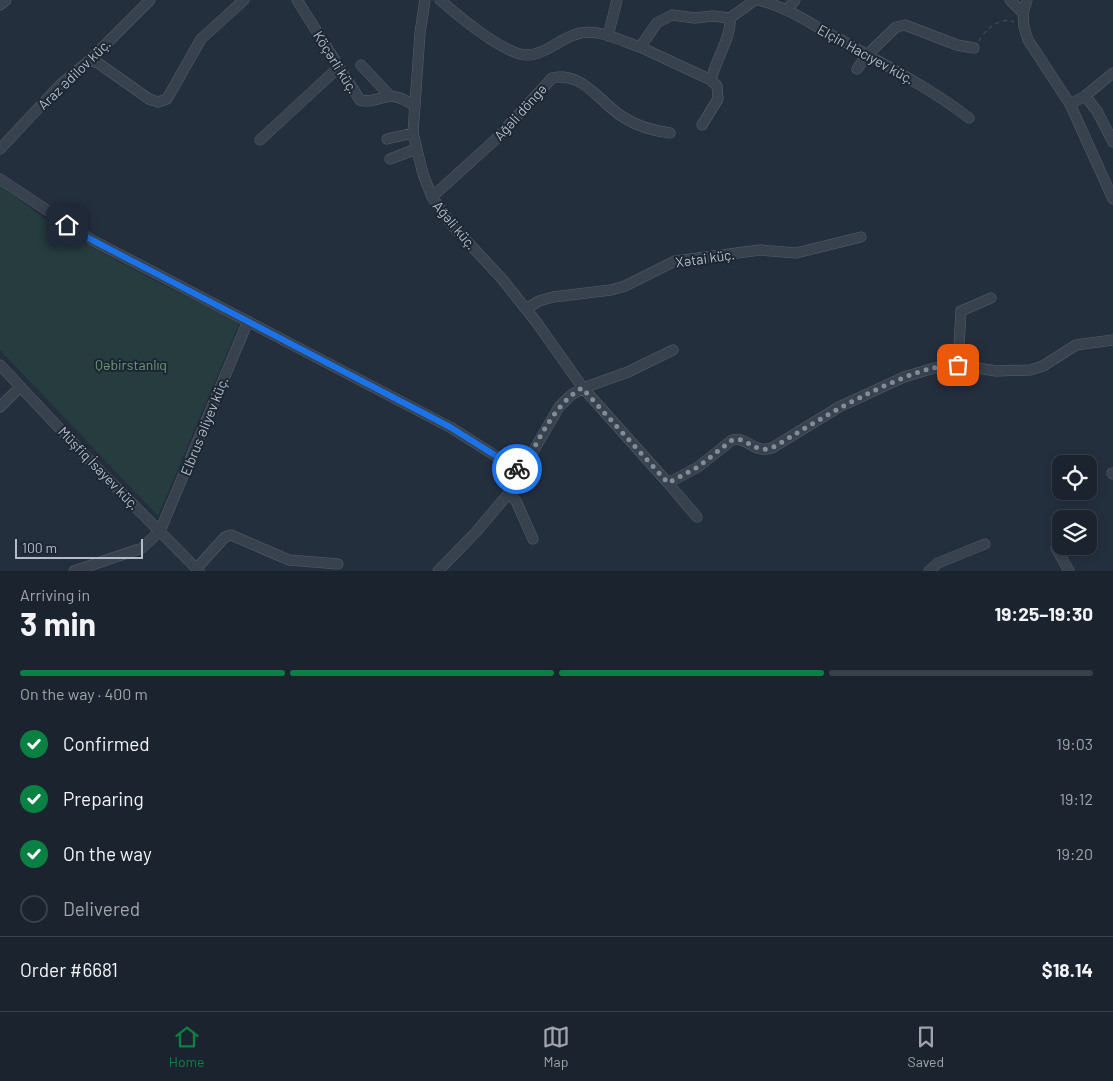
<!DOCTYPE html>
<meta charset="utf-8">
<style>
:root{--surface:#1b232e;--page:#242b36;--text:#f1f3f6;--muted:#a0a4aa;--line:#39404a;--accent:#0b8043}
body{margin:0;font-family:Barlow,sans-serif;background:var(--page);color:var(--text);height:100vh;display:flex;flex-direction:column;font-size:19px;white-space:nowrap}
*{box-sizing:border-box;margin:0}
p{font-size:16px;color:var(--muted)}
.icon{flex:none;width:28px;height:28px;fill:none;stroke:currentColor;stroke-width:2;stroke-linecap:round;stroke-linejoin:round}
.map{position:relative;height:571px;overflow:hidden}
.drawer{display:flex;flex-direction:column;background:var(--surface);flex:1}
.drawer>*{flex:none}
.tools{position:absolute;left:1052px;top:455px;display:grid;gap:10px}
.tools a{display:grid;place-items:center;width:45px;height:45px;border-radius:10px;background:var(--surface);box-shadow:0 2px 8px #0003,0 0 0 1px var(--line);font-size:25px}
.scale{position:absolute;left:15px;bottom:12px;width:128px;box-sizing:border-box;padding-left:5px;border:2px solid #b4bcc9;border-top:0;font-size:14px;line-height:18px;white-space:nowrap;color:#b4bcc9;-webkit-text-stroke:4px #1d2633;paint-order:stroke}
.pin{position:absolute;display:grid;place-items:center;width:42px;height:42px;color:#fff;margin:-21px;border-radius:10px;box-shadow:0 2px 8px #0006}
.courier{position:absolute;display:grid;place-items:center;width:50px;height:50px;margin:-25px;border:4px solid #1a73e8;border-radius:50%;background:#fff;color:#222;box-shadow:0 1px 6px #0007}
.overview em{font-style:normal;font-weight:700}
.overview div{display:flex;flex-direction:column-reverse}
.overview{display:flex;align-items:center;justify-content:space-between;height:85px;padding:0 20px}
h1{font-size:32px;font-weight:700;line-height:38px}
.bar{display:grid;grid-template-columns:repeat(4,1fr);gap:8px 5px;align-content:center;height:60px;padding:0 20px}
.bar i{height:6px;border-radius:4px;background:var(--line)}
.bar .selected{background:var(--accent)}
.bar p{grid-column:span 4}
.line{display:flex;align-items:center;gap:12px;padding:0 20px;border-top:1px solid var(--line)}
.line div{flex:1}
ol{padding:0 20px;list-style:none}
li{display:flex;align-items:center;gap:15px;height:55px}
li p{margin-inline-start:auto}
li .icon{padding:5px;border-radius:50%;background:var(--accent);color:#fff;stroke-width:4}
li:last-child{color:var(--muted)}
li i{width:28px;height:28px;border:2px solid var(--line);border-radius:50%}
.tabs{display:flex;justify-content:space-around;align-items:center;height:70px;border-top:1px solid var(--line);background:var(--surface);font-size:14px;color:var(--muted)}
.tabs a{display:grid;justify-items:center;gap:2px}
.tabs .selected{color:var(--accent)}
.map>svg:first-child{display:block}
.green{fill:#263c3f}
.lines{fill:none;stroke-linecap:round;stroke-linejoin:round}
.minor-casing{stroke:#565f6c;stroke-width:11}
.path{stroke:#44595c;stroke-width:1;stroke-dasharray:4 4;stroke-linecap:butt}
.minor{stroke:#38414e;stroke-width:10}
.done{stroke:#828b98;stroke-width:5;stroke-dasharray:0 9}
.route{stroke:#1a73e8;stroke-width:6}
.labels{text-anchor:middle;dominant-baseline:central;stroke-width:4;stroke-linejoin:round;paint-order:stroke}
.street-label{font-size:14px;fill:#b4bcc9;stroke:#1d2633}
.park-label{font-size:14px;fill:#6b9a76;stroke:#1d2633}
</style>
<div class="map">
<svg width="1113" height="571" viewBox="0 0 1113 571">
<rect width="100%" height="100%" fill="#242f3e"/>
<path class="green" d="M 0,185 L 61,231 L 169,288 L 240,322 L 158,516 L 0,350 Z"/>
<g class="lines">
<g class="minor-casing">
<path id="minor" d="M 297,0 L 360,100 C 373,104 384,94 396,97 C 403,98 409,103 415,106
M 425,0 L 420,33 L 413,133 L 423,174 L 432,197 L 452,225 L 503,280 L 537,323 L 583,388 L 668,483 L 698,467 L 732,440 C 748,436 753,454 772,448 L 839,407 L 904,377 L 934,368 L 958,365 L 996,371 L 1030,370 L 1043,366 L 1076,345 L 1113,340
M 440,0 C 457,15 505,55 527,55 C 546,55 562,36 581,33 C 599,29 622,41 640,47 L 657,23 L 672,15 L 695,18 L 713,16 L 730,18 L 755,0
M 758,0 C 788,7 814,26 841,40 C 884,65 929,87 969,118
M 1010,0 L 1023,13
M 1027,0 L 1023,13 L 1024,27 L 1028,40 L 1070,104 L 1113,199
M 0,5 L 6,0
M 787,10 L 795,0
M 608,36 L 617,0
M 640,47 L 711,80 L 717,86 L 718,99 L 702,125
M 90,60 L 98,63 L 149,99 L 158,102 L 167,99 L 201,39 L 244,0
M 361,65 L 390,96
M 857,69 L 867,55 L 896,27 L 905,25 L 957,45 L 974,48
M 711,80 C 715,61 732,36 730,18
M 1085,96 L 1097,111 L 1113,142
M 1070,104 L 1085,96 L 1113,73
M 387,139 L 413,133
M 260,140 L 339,67
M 0,149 L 62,83 L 90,60 L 150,0
M 390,159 L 416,149
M 0,179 L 92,240 L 450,427 L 521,472
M 432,197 L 496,139 L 552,78 C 583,71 600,103 623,117 C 637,126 654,131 670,133
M 526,309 L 539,301 L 553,297 L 611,290 L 625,286 L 675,261 L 760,250 L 796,253 L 861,237
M 0,365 L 91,462 L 199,571
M 958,365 L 961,311 L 991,298
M 0,407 L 20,387
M 1112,473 L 1113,474
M 668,483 L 697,517
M 509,493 L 516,501 L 533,539
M 1056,548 L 1069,571
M 196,569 L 225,537 L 231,535 L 289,560 L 338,564
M 74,571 L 142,548 L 160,531 L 248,321
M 438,571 L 476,532 L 509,493 L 559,407 L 571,395 L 583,388 L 628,372 L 673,350
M 929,571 L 938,563 L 985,544"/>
</g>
<path class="path" d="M 979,41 C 985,29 1001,16 1014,22"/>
<use href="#minor" class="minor"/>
</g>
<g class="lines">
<path class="done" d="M 517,469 L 521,472 C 538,442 553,405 582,388 L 668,483 L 698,467 L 732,440 C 748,436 753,454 772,448 C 812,424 847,402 891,383 C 912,374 934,365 958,365"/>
<path class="route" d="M 67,225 L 92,240 L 450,427 L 517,469"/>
</g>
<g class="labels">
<g class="street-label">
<text transform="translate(866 54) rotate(29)">Elçin Hacıyev küç.</text>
<text transform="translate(336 62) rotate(58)">Köçərli küç.</text>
<text transform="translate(74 74) rotate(-44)">Araz Ədilov küç.</text>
<text transform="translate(520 112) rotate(-48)">Ağəli döngə</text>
<text transform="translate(455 225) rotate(50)">Ağəli küç.</text>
<text transform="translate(705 258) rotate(-8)">Xətai küç.</text>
<text transform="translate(204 426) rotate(-68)">Elbrus Əliyev küç.</text>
<text transform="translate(99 468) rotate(46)">Müşfiq İsayev küç.</text>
</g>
<g class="park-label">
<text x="131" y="364">Qəbirstanlıq</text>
</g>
</g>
</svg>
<div class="tools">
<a><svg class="icon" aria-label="locate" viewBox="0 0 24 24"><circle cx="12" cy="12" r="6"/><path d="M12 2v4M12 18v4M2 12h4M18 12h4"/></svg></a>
<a><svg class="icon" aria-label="layers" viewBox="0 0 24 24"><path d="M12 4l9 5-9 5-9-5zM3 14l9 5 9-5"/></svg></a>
</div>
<div class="scale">100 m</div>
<div class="pin" style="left:958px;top:365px;background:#ea580c"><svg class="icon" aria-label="bag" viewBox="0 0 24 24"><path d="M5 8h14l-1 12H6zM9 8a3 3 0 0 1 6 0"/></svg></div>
<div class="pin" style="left:67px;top:225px;background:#1f2937"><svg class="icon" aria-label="home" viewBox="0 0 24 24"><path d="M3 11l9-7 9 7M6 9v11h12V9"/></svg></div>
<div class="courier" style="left:517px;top:469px"><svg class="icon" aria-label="bike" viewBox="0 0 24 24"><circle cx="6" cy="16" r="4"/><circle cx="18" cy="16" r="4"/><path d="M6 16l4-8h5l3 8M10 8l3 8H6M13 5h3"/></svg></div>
</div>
<section class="drawer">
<div class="overview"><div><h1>3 min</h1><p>Arriving in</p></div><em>19:25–19:30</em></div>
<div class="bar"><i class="selected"></i><i class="selected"></i><i class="selected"></i><i></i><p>On the way · 400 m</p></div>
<ol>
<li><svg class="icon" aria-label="check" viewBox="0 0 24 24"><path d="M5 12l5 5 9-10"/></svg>Confirmed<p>19:03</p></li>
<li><svg class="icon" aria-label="check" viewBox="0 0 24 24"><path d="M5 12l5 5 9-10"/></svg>Preparing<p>19:12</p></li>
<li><svg class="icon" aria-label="check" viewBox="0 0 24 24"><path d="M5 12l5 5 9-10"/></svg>On the way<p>19:20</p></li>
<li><i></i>Delivered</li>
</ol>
<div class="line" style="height:65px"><div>Order #6681</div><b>$18.14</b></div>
</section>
<nav class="tabs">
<a class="selected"><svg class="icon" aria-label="home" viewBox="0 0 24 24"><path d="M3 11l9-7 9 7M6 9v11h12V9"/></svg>Home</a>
<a><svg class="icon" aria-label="map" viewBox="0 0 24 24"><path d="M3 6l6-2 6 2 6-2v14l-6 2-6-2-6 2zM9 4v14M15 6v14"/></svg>Map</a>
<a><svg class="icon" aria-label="saved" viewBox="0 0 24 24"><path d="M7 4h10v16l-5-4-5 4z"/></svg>Saved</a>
</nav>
